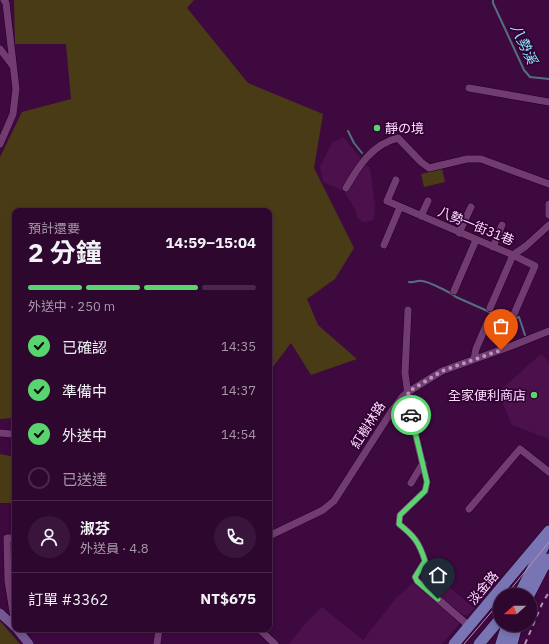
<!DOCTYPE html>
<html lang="zh-TW">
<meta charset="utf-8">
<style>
:root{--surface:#2e072f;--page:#3a153b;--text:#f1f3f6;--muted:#a799aa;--line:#49284b;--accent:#59d56f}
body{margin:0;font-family:"IBM Plex Sans","Noto Sans TC","Noto Sans JP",sans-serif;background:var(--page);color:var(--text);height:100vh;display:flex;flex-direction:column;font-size:15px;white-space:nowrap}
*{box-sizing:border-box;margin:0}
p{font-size:13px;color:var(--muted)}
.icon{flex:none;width:22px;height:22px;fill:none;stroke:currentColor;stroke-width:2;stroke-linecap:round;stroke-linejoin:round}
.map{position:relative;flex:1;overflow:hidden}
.panel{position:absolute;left:12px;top:208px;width:260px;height:424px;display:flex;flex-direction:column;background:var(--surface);border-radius:8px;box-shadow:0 2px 6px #0003,0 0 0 1px var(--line)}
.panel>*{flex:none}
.needle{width:26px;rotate:249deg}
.fabs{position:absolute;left:493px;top:588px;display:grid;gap:8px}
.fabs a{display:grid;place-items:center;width:44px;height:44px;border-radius:50%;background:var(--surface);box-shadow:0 2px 6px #0003,0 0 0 1px var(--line);font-size:20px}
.pin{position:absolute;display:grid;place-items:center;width:34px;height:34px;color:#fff;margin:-41px -17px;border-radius:50% 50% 50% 0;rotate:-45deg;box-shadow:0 0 4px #0007}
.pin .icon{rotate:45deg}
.courier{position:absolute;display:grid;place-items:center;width:40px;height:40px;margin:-20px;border:3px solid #59d56f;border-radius:50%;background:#fff;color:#222;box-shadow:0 1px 5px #0007}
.overview em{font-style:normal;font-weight:700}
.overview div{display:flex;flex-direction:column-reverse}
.overview{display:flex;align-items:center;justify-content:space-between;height:68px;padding:0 16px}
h1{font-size:26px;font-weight:700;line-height:30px}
.bar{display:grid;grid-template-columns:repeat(4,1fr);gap:6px 4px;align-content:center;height:48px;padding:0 16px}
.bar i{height:5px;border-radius:3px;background:var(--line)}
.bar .on{background:var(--accent)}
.bar p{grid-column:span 4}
.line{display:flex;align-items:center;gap:10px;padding:0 16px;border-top:1px solid var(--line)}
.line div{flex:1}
.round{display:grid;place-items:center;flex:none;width:42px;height:42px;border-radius:21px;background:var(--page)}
ol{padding:0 16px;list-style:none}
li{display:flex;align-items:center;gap:12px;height:44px}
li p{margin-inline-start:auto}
li .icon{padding:4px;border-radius:50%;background:var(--accent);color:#111;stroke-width:4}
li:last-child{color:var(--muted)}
li i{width:22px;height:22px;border:2px solid var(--line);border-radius:50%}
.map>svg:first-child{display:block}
.built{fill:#4c114d}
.green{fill:#493b16}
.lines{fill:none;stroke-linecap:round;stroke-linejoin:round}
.stream{stroke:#54707d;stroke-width:2}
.street-casing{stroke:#1f0020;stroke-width:8}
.secondary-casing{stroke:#1f0020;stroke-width:10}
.primary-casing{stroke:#1f0020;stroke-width:12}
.street{stroke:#723c72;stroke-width:7}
.secondary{stroke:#755893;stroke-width:9}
.primary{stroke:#7974b3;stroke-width:11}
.tram{stroke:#b790b7;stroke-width:1}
.rail{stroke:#b790b7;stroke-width:2;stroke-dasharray:5 5;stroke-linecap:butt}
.done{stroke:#ba94ba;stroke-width:4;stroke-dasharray:0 7.2}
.route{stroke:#59d56f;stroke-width:5}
.poi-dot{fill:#59d56f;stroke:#320034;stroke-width:1.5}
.labels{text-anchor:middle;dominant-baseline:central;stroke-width:3.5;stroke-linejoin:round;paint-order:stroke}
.poi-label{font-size:13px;fill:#fedffd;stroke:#320034;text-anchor:start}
.street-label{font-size:13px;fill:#fedffd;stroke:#320034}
.water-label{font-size:14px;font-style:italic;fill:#88ecf9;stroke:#320034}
</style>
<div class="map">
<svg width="549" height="644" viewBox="0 0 549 644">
<rect width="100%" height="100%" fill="#3d093f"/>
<path class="built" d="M 343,137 L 370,169 L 375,205 L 374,220 L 363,222 L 357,217 L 356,211 L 344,191 L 323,182 L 320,167 L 332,143 Z
M 541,354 L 549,362 L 549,439 L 512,425 L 498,392 Z
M 426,568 L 474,608 L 467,615 L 463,615 L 421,581 L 420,576 Z
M 413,583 L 460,623 L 442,644 L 289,644 L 304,625 L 322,607 L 363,640 L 396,598 Z"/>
<path class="green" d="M 14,0 L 194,0 L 187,8 L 248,83 L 323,114 L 314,168 L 354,248 L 335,279 L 307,299 L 318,325 L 357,359 L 311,375 L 291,343 L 269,372 L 269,211 L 15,211 L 15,419 L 13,418 L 0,419 L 0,157 L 22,112 L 71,99 L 66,44 L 15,44 Z
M 442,169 L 445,182 L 424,187 L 421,174 Z
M 0,454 L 15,457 L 15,503 L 0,503 Z
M 0,621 L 20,644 L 0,644 Z"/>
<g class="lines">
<path class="stream" d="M 493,0 L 493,3 L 524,70 L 530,77 L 549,79
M 348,131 L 354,143 L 362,153
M 409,282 C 414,283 417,280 422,281 C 427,281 452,293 456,297 L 492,313 L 495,317 L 513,319 L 519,317 L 525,335"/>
<g class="street-casing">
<path id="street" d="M 0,49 L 13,66
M 469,88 L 549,102
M 0,144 L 13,114 L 16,89 L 6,3 L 4,0
M 396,180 L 387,201 L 513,255 L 526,246 L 549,225
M 346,188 C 358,167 372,144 398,138 L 421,162 L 429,168 L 467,159 L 481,159 L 549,184
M 549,204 L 549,215
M 421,216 L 428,201
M 459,233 L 471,207
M 384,245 L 400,207
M 493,247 L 502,225
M 454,291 L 476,240
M 490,308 L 513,255 L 535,266 L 514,314
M 408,310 L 405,373 L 411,416 L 427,482 L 425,491 L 400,515 L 399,524 C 414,536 419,542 425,561 L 415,577 L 417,581 L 469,626
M 474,359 L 476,349 L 488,321
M 0,433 L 12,434
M 411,483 L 423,463
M 469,509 L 520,449 L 549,472
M 269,536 L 323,510 L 334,501 L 393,409 L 402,397 L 408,392 L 442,371 L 514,345 L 549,331
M 15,538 L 7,538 L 8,581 L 15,625
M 259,629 L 275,644
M 157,644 L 159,629"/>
</g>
<g class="secondary-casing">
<path id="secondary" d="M 0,613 L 15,627
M 17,629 L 29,644"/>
</g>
<g class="primary-casing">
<path id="primary" d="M 519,595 L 546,542
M 529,595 L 543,568 L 549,559
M 454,644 L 549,531
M 479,644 L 500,619
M 501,644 L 507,625
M 512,644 L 517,625"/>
</g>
<use href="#street" class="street"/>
<use href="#secondary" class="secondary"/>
<use href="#primary" class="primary"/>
<path class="tram" d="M 506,595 L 549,542
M 464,644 L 500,602"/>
<path class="rail" d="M 525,644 L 542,604 L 549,592"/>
</g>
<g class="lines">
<path class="done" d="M 411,415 L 408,392 L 442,371 L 501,350"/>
<path class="route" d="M 411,415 L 427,482 L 425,491 L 400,515 L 399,524 C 414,536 419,542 425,561 L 415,577 L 417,581 L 438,599"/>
</g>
<g class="poi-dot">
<circle cx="377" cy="128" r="4"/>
<circle cx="534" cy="395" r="4"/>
</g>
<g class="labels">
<g class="poi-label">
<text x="385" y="128">靜の境</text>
<text x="526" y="395" text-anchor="end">全家便利商店</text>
</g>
<g class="street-label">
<text transform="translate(476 226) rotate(22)">八勢一街31巷</text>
<text transform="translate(368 425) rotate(-58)">紅樹林路</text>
<text transform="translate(483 588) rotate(-50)">淡金路</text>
</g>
<g class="water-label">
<text transform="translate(524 44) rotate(65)">八勢溪</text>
</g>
</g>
</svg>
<div class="fabs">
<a><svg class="needle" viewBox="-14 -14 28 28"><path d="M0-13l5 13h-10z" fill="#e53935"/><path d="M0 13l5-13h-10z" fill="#a799aa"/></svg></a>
</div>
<div class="pin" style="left:501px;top:350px;background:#ea580c"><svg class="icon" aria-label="bag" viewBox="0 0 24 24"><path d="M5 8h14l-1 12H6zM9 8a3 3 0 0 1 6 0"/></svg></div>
<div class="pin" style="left:438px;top:599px;background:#1f2937"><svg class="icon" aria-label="home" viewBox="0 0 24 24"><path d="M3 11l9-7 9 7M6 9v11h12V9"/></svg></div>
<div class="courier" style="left:411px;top:415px"><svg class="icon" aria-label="car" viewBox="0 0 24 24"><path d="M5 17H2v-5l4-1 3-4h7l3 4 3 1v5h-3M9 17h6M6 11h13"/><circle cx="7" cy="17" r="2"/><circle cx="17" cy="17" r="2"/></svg></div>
<section class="panel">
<div class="overview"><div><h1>2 分鐘</h1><p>預計還要</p></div><em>14:59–15:04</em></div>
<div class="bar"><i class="on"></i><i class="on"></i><i class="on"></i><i></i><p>外送中 · 250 m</p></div>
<ol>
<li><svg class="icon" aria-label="check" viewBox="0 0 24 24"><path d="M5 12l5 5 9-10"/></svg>已確認<p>14:35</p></li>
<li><svg class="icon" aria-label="check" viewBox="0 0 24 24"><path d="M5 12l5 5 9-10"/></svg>準備中<p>14:37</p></li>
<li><svg class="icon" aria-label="check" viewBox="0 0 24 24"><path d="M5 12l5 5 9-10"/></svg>外送中<p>14:54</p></li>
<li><i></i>已送達</li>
</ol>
<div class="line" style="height:72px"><a class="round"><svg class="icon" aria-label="person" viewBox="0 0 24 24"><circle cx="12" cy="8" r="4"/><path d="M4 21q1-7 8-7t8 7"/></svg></a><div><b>淑芬</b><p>外送員 · 4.8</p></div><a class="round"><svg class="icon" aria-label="phone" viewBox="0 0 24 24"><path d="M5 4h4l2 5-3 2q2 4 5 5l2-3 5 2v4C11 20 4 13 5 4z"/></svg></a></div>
<div class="line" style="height:52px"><div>訂單 #3362</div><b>NT$675</b></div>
</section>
</div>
